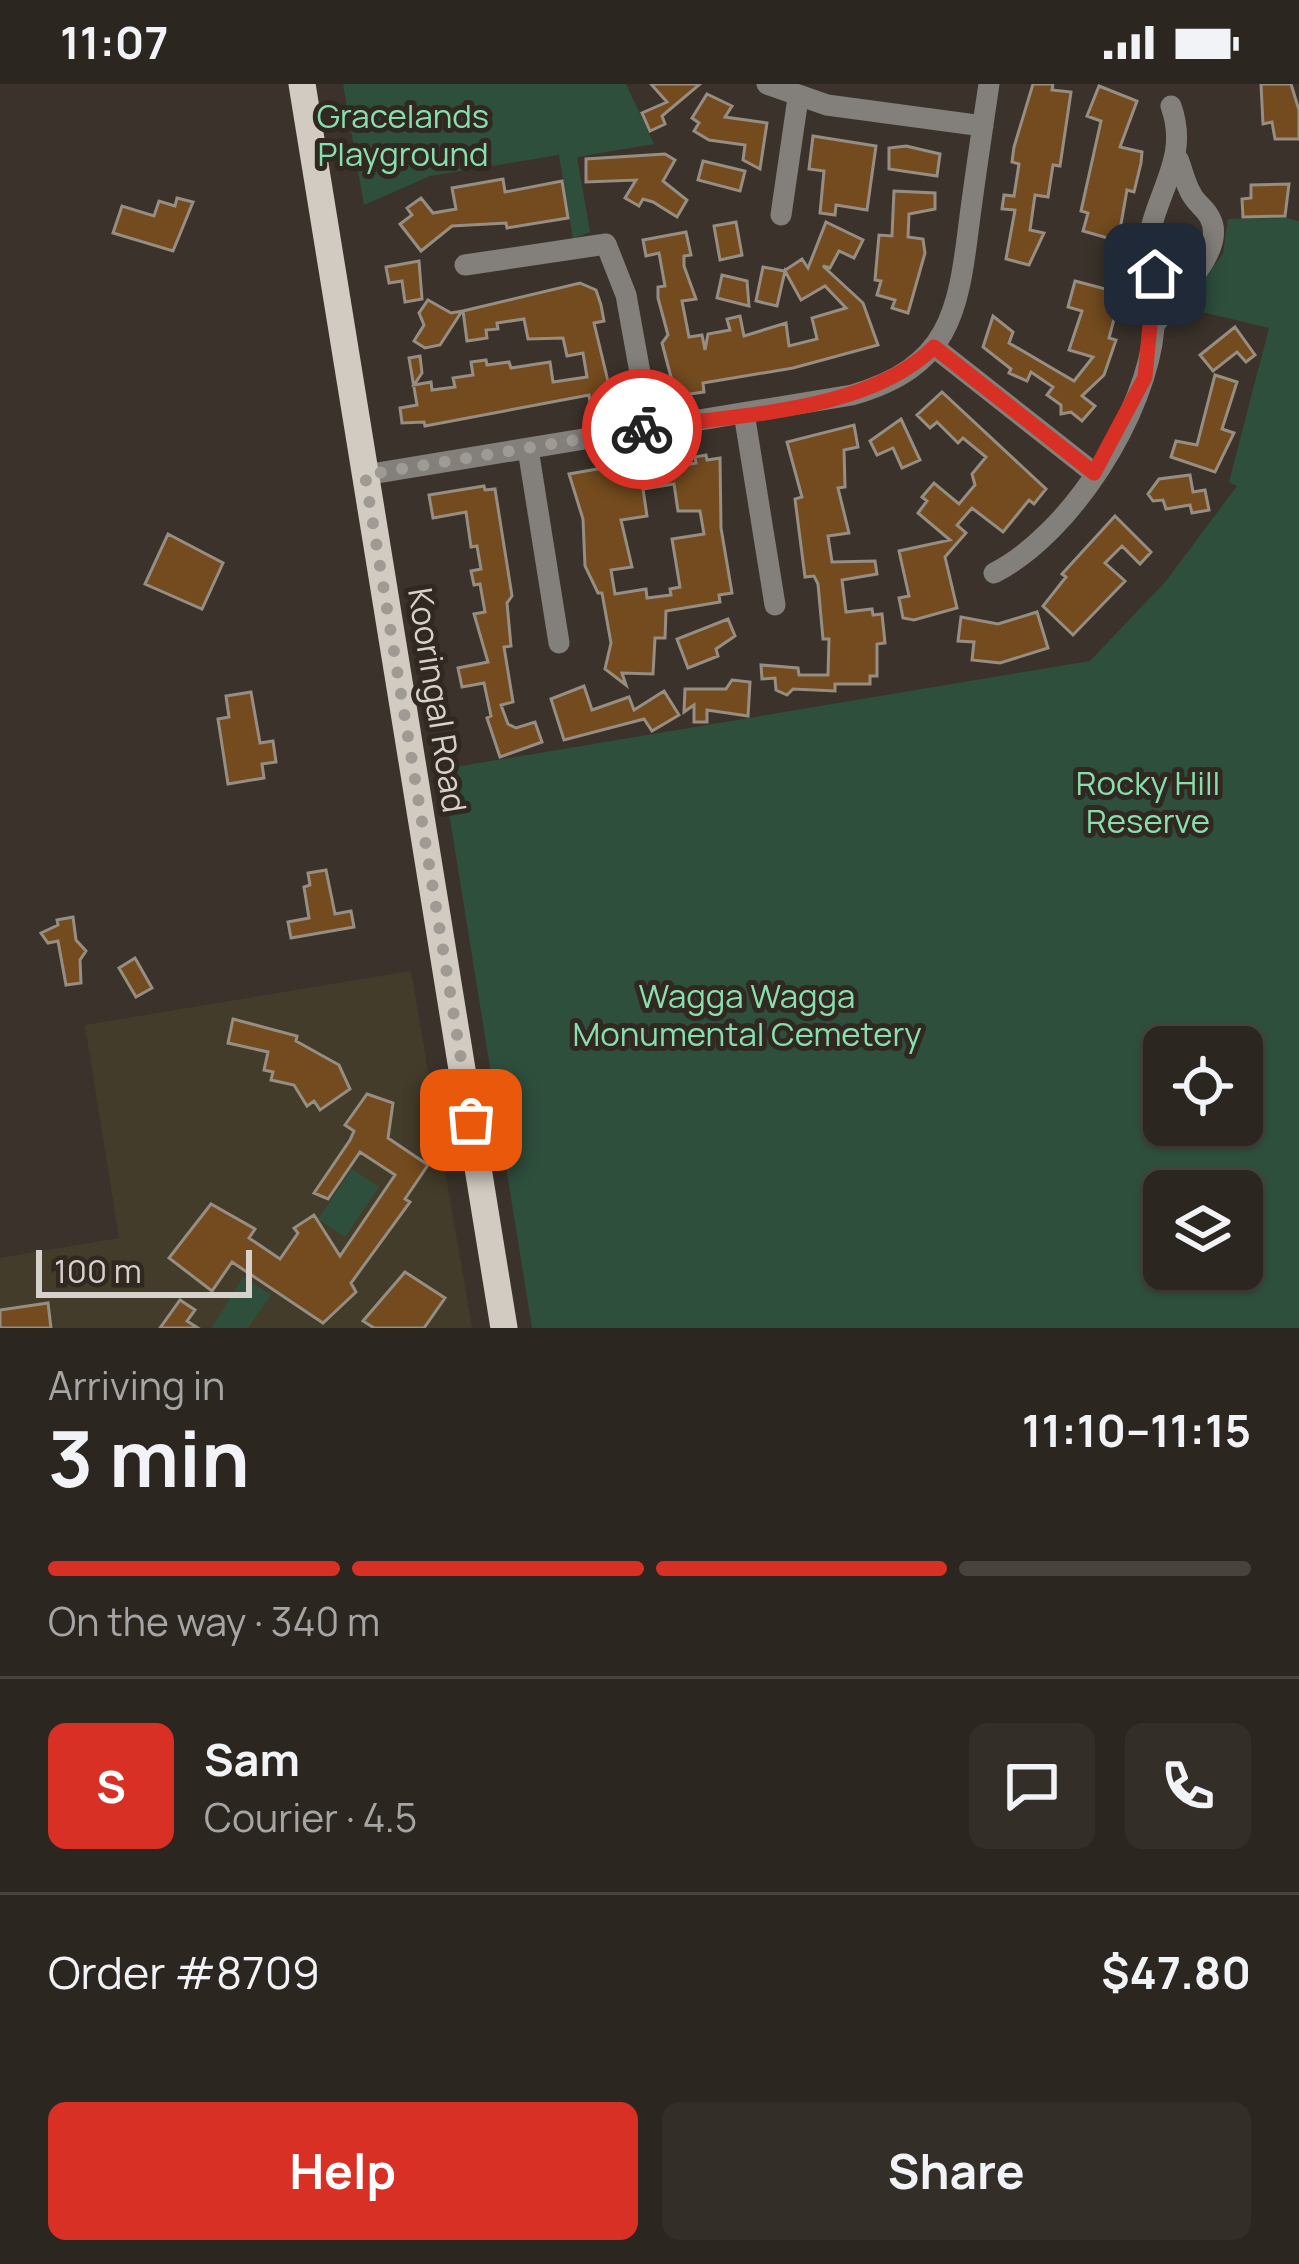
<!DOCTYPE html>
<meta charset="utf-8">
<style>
:root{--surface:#2c2620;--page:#342e29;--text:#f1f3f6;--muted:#a6a5a5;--line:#48433e;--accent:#d93025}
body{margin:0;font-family:Manrope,sans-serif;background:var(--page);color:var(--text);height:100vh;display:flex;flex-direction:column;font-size:45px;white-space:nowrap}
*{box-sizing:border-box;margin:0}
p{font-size:39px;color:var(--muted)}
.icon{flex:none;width:66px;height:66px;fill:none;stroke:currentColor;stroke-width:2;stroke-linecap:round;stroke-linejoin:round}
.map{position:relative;height:1244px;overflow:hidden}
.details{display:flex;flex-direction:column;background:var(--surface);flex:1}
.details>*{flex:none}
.fabs{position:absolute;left:1143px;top:942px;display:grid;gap:24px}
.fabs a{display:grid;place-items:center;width:120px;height:120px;border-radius:18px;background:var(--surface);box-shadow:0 3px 9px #0004,0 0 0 3px var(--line);font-size:60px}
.scale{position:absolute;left:36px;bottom:30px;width:216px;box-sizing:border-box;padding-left:12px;border:6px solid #d7d1cc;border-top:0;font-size:33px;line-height:42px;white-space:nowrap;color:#d7d1cc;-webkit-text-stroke:9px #312921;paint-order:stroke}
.pin{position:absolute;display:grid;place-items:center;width:102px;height:102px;color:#fff;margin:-51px;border-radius:24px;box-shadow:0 6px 18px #0006}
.courier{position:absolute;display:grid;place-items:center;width:120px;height:120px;margin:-60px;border:9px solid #d93025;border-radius:50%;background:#fff;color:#222;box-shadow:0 3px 15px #0007}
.summary em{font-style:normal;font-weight:700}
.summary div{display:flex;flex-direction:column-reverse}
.summary{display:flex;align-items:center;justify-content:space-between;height:204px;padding:0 48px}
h1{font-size:78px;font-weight:700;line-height:90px}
.bar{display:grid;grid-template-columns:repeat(4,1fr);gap:18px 12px;align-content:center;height:144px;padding:0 48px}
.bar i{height:15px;border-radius:9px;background:var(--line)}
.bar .active{background:var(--accent)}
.bar p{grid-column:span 4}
.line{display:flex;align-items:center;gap:30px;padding:0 48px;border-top:3px solid var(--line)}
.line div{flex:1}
.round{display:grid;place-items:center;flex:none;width:126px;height:126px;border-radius:18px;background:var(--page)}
.primary-button{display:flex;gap:24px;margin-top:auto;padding:24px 48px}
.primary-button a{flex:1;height:138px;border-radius:18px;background:var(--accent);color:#fff;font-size:48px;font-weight:700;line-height:138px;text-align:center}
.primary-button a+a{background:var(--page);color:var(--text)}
.status{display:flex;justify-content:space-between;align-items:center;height:84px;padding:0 60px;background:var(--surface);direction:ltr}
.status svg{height:33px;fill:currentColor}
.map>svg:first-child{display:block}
.education{fill:#433c2a}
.green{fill:#2f4f3d;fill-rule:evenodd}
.building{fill:#734b1e;stroke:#968d83;stroke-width:3;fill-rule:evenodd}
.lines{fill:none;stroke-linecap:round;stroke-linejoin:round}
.minor{stroke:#83807b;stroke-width:21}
.major{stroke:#d1cbc1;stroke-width:27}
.done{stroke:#a09a94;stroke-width:12;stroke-dasharray:0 21.6}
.route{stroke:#d93025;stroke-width:15}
.labels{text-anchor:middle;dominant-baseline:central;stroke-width:10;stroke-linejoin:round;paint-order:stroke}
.park-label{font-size:33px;fill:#87dfae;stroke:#312921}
.street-label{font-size:33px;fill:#d7d1cc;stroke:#312921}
</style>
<div class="status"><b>11:07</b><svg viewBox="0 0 49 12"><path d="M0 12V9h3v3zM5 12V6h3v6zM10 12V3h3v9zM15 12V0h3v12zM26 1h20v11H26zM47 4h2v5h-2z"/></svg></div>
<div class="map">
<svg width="1299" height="1244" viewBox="0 0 1299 1244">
<rect width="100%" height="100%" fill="#3b332b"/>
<path class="education" d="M 411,887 L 472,1244 L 0,1244 L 0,1174 L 119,1154 L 85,941 Z"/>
<path class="green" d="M 343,0 L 626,0 L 654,60 L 577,73 L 590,148 L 573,155 L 559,71 L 430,92 L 364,121 Z
M 1286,134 L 1299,137 L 1299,1244 L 532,1244 L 446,710 L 458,707 L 455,683 L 1090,577 L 1166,497 L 1237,402 L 1229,398 L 1269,244 L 1181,223 L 1223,170 L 1228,135 ZM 1164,963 L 1242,963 L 1242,1041 L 1164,1041 ZM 1164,1107 L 1242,1107 L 1242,1185 L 1164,1185 Z
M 352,1085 L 379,1103 L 345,1153 L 318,1135 Z
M 243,1193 L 271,1211 L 248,1244 L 212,1244 Z"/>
<path class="building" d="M 651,0 L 700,0 L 662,32 L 665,40 L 650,47 L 642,29 L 667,18 Z
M 1033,0 L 1053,0 L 1052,6 L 1071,8 L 1060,82 L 1053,81 L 1048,113 L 1035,111 L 1030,146 L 1044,149 L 1029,181 L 1006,175 L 1015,126 L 1002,125 L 1004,111 L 1014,112 L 1019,80 L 1012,78 L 1014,63 Z
M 1261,0 L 1291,0 L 1299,26 L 1299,55 L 1275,55 L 1272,38 L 1263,40 Z
M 1099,2 L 1137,17 L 1120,63 L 1142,68 L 1141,79 L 1134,108 L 1127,106 L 1118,157 L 1083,147 L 1088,129 L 1081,127 L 1101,37 L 1087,32 Z
M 707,10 L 732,22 L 725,33 L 767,39 L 760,85 L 743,76 L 745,61 L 709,56 L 694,47 L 699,39 L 692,34 Z
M 813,52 L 876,62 L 867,126 L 836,121 L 835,131 L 820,129 L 824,87 L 809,85 Z
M 906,62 L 940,70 L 937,92 L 889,85 L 889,64 Z
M 665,70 L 675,76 L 663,97 L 687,116 L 677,133 L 653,118 L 643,115 L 639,122 L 625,114 L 636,96 L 586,98 L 586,75 Z
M 703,77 L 745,87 L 740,107 L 698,96 Z
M 503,95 L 505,108 L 562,97 L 568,134 L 507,144 L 506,139 L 452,142 L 421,167 L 400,140 L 412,131 L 407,124 L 421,114 L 433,129 L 456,125 L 452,104 Z
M 1289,100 L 1285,132 L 1243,133 L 1242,115 L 1251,114 L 1251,101 Z
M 894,107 L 935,109 L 935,125 L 909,130 L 908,153 L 923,155 L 925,169 L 908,229 L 892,224 L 895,216 L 877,211 L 881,197 L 875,196 L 879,151 L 892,152 Z
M 177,114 L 193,118 L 173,167 L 113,149 L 122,122 L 154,132 L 159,117 L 175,122 Z
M 736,138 L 742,171 L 720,176 L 714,142 Z
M 826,138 L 863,156 L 854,174 L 839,167 L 830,184 L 823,182 L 863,219 L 878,261 L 793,284 L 703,299 L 704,308 L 676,312 L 662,259 L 668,251 L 658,214 L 658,203 L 665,202 L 659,169 L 646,172 L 643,156 L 686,148 L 691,171 L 684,172 L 684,182 L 696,215 L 682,217 L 689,253 L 702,251 L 705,266 L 708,250 L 730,246 L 727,235 L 740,232 L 744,252 L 786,239 L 789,262 L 817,255 L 812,234 L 846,224 L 825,202 L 801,216 L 785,187 L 777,222 L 756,217 L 763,183 L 784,187 L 802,175 L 808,184 Z
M 419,177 L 422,215 L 405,218 L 402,197 L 389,199 L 386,183 Z
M 722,191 L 747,197 L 749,222 L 717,214 Z
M 1075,197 L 1121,209 L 1109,254 L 1116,256 L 1104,291 L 1082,312 L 1095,322 L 1082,337 L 1071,328 L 1061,330 L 1061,321 L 1047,311 L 1053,303 L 1031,288 L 1027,297 L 1009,289 L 1011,285 L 983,263 L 993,232 L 1013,248 L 1009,259 L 1074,297 L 1093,273 L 1069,266 L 1082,227 L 1068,223 Z
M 580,199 L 596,206 L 601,221 L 604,237 L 594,239 L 612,314 L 590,318 L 589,311 L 425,342 L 424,338 L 402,339 L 400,324 L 417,321 L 409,274 L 420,272 L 422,289 L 414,301 L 431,298 L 432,306 L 455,303 L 453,294 L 473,291 L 471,278 L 486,276 L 487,281 L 509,278 L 511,284 L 550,278 L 553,298 L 587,293 L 583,269 L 567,272 L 563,254 L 528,255 L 524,235 L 497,239 L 498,245 L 486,246 L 487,254 L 467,257 L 463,227 Z
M 428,216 L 451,229 L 462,227 L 440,261 L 425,264 L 414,257 L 424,241 L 419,229 Z
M 1235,243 L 1255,271 L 1246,278 L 1237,268 L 1213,287 L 1200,271 Z
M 1215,291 L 1237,298 L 1222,345 L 1234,349 L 1215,388 L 1171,373 L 1176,357 L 1197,361 Z
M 942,308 L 1046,405 L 1034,420 L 1029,416 L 1003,448 L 972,424 L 957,441 L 966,449 L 945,473 L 957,524 L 914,536 L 903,534 L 899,514 L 909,512 L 899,467 L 950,456 L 918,429 L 927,417 L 922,413 L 934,399 L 959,420 L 975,401 L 972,390 L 986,373 L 963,354 L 958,359 L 937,338 L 930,344 L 917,331 Z
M 901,335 L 920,376 L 902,384 L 893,364 L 877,371 L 870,357 Z
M 854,341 L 858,363 L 844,366 L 845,403 L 838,404 L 849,449 L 828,452 L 832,478 L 875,477 L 877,490 L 842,496 L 846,528 L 872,525 L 873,531 L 882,530 L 885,559 L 877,560 L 877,592 L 870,592 L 870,600 L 835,600 L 835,607 L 793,605 L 787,611 L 776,606 L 775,594 L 762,595 L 761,581 L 798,584 L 799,591 L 828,591 L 829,555 L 823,555 L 818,500 L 814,492 L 805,493 L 795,415 L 802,413 L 787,358 Z
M 706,371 L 707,376 L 720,374 L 721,444 L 732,509 L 719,511 L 720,518 L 666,527 L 665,554 L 655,554 L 653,590 L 622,589 L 626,601 L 605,585 L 611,559 L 602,509 L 598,509 L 585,482 L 583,435 L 569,390 L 637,378 L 639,388 L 674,377 L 675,383 L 696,379 L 695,373 ZM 674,400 L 678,427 L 700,427 L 704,450 L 672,455 L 680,503 L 670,505 L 671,511 L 647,514 L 646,505 L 615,510 L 611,486 L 632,483 L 621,436 L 647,432 L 643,405 Z
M 1190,391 L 1193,408 L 1205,406 L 1209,426 L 1192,429 L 1190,421 L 1166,425 L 1163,416 L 1153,417 L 1148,410 L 1159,395 Z
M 484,402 L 485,406 L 495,405 L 512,512 L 507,519 L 511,562 L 504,563 L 513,618 L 501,621 L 508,640 L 516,644 L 535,638 L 542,658 L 500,673 L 487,634 L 491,632 L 484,599 L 462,603 L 458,584 L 488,578 L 474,530 L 485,528 L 480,500 L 474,501 L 471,487 L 481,485 L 477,462 L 471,463 L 466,428 L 433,434 L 429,411 Z
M 1115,432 L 1151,468 L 1140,480 L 1122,462 L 1105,479 L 1125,497 L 1073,551 L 1043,522 L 1066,493 L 1062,490 Z
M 168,450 L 223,479 L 202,525 L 145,500 Z
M 1037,528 L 1048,564 L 1000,579 L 972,576 L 974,558 L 958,557 L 961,533 L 998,540 Z
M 728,535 L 735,552 L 716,565 L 718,572 L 688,584 L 677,555 Z
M 732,596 L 750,598 L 748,632 L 707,626 L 707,638 L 694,638 L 694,621 L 684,628 L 685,605 L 726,605 Z
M 584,602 L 592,626 L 629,613 L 634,626 L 664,607 L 679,631 L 652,647 L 644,635 L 564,656 L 551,615 Z
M 251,608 L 260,659 L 273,657 L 276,678 L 262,680 L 264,694 L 228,700 L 218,635 L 229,633 L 226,612 Z
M 326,786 L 335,830 L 351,827 L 354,843 L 291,854 L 288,838 L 309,834 L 304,803 L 310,801 L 308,789 Z
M 73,833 L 76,856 L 86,867 L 80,876 L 81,899 L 66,901 L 58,857 L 48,859 L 41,849 L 58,841 L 57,836 Z
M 135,874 L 152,904 L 136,913 L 119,884 Z
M 233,935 L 297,952 L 296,957 L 339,981 L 350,1005 L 320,1026 L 314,1017 L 307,1022 L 294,1001 L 271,996 L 273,988 L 264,986 L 268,968 L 228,959 Z
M 367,1010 L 393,1019 L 388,1054 L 428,1081 L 405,1115 L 410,1118 L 351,1199 L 356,1208 L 323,1239 L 232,1178 L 212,1207 L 169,1174 L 211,1120 L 255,1145 L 249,1154 L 280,1175 L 298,1149 L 294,1144 L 314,1131 L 340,1172 L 395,1091 L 360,1068 L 328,1115 L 314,1109 L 350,1056 L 354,1047 L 345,1041 Z
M 405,1188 L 445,1214 L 424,1244 L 374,1244 L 363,1237 Z
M 180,1216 L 195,1226 L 187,1237 L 198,1244 L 160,1244 Z
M 48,1219 L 51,1244 L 0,1244 L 0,1226 Z"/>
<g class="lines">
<path class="minor" d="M 767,0 L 827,21 L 983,42
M 781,131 L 798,14
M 465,181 L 606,160 L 626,211 L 650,344
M 1155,240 C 1173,214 1228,166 1210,134 C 1206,125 1197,120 1192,111 C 1185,100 1183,87 1178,75
M 934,263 L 1094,389
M 744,329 L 775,521
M 528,365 L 559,559
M 365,391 L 852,311 C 949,283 958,230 969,140 C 975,93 982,47 989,0
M 994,489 C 1071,450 1147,329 1154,244 C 1156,216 1146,167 1151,144 C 1162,100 1188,70 1171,22"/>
<path class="major" d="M 302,0 L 504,1244"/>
</g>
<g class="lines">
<path class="done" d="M 471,1036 L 365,391 L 642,345"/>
<path class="route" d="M 642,345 C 733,330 866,330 934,263 L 1094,389 L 1145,293 L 1155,190"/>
</g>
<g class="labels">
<g class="park-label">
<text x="403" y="31">Gracelands<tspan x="403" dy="38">Playground</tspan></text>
<text x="1148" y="698">Rocky Hill<tspan x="1148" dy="38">Reserve</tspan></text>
<text x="747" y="911">Wagga Wagga<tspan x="747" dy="38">Monumental Cemetery</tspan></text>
</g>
<g class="street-label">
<text transform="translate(438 616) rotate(81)">Kooringal Road</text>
</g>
</g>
</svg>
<div class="fabs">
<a><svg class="icon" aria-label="locate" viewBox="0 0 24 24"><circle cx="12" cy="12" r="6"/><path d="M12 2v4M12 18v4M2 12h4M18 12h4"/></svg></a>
<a><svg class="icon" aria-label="layers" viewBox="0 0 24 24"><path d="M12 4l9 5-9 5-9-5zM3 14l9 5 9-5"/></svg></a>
</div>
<div class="scale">100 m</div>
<div class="pin" style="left:471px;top:1036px;background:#ea580c"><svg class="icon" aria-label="bag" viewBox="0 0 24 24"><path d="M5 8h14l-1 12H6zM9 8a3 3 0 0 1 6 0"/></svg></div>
<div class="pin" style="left:1155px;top:190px;background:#1f2937"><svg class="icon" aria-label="home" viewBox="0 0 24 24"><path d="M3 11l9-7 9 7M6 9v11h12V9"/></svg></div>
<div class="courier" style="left:642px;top:345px"><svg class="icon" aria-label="bike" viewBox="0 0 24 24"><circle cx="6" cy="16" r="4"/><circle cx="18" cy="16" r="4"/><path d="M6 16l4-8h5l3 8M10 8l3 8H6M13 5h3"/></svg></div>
</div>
<section class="details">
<div class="summary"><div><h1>3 min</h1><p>Arriving in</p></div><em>11:10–11:15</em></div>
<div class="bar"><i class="active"></i><i class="active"></i><i class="active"></i><i></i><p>On the way · 340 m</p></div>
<div class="line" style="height:216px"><b class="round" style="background:var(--accent);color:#fff">S</b><div><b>Sam</b><p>Courier · 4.5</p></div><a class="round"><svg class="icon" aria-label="chat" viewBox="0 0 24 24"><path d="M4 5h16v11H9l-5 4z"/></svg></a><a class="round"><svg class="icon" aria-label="phone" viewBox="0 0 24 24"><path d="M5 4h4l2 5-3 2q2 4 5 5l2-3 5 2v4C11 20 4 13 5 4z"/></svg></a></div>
<div class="line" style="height:156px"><div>Order #8709</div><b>$47.80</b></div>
<div class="primary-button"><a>Help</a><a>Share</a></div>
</section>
